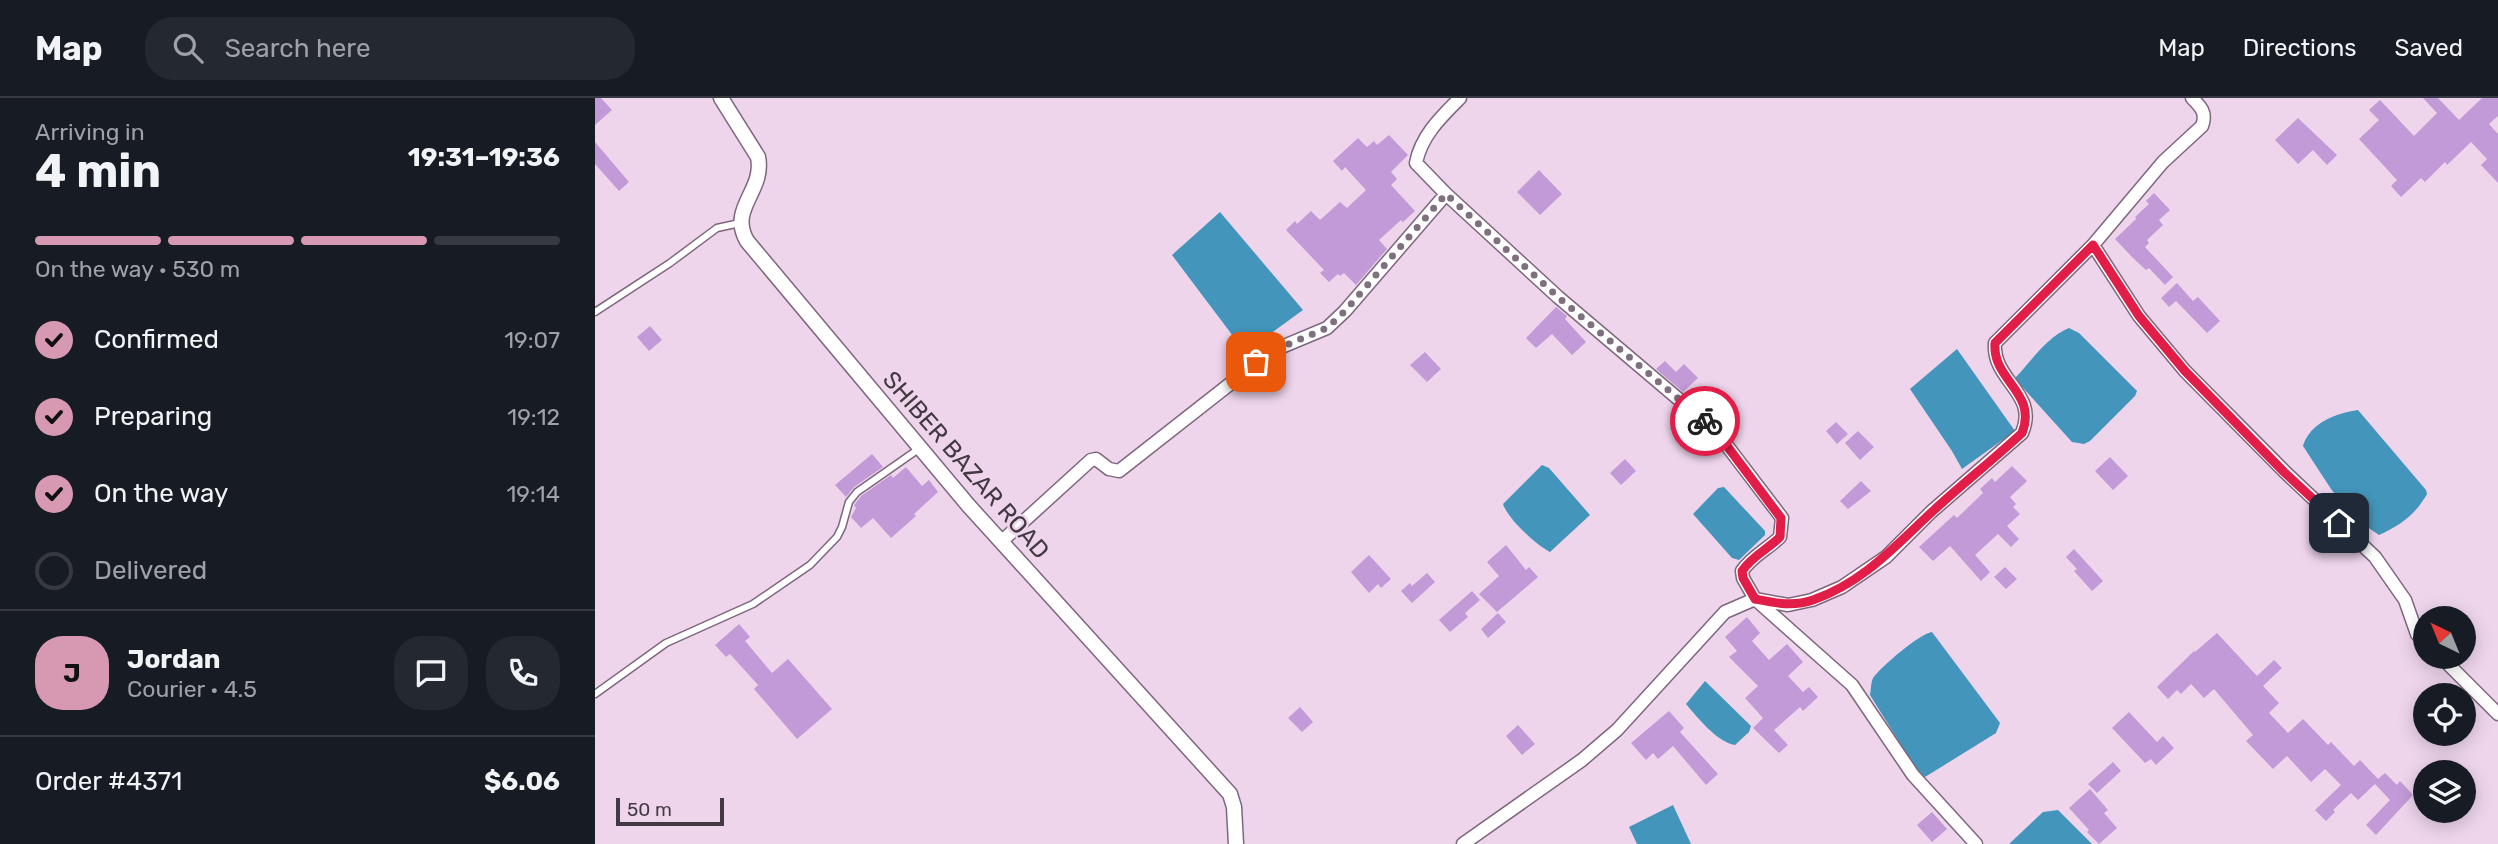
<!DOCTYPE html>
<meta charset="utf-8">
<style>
:root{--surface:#171b24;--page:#242831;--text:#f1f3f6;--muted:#9ea1a6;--line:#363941;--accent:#d799b2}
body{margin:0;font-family:Rubik,sans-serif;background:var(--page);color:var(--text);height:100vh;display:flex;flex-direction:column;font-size:26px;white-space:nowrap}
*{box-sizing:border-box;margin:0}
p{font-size:23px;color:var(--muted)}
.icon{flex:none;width:38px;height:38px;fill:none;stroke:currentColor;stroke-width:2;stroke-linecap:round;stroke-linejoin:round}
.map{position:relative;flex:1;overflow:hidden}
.sheet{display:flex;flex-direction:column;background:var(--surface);width:595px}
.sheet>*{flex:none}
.needle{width:46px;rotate:317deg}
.tools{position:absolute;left:1818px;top:508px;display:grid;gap:14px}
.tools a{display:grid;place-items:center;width:63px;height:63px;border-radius:50%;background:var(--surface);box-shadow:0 4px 18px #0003;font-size:35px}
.scale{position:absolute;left:21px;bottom:18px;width:108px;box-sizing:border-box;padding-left:7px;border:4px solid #433942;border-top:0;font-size:19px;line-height:24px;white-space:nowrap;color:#433942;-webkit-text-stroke:5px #eed5ec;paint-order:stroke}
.pin{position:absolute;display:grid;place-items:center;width:60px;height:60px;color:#fff;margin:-30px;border-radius:14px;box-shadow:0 4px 10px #0006}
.courier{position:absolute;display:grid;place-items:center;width:70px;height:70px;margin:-35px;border:5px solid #e11d48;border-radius:50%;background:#fff;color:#222;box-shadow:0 2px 9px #0007}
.overview em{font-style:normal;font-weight:700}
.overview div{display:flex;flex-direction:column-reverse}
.overview{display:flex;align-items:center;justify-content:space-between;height:119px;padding:0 35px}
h1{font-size:46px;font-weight:700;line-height:52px}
.bar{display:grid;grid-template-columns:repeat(4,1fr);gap:10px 7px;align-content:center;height:84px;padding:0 35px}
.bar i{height:9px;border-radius:5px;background:var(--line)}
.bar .on{background:var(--accent)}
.bar p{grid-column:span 4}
.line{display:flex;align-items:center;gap:18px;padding:0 35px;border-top:2px solid var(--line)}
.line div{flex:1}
.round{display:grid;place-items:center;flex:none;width:74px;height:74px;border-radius:28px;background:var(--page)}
ol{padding:0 35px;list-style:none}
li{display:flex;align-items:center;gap:21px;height:77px}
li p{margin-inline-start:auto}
li .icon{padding:7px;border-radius:50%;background:var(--accent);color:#111;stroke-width:4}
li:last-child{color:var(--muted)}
li i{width:38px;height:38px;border:4px solid var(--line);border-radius:50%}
header{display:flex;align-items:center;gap:42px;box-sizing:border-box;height:98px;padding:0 35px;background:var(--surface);border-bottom:2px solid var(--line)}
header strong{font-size:33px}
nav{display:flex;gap:38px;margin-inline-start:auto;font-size:24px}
.search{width:490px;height:63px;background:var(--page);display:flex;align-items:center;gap:18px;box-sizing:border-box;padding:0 24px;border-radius:28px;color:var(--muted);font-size:26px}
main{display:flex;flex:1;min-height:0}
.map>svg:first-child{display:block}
.water{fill:#4395bb}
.building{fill:#c29ad8}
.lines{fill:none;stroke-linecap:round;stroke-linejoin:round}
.service-casing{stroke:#7e677c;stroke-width:9}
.minor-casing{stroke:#7e677c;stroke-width:15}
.tertiary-casing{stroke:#7e677c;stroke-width:17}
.service{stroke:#fff;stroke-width:6}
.minor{stroke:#fff;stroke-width:12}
.tertiary{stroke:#fff;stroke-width:14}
.done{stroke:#7f707e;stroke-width:7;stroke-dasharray:0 12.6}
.route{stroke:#e11d48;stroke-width:9}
.labels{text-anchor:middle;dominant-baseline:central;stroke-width:5;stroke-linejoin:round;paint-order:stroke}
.street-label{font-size:24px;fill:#433942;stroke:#eed5ec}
</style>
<header>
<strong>Map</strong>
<div class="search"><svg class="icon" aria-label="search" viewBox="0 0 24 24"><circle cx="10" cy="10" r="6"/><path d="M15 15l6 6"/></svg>Search here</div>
<nav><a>Map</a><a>Directions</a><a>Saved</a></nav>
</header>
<main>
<section class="sheet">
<div class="overview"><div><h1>4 min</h1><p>Arriving in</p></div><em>19:31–19:36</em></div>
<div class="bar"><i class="on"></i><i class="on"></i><i class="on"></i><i></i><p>On the way · 530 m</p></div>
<ol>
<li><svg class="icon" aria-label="check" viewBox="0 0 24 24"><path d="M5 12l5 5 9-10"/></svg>Confirmed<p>19:07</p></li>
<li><svg class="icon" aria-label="check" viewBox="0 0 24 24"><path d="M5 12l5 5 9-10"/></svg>Preparing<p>19:12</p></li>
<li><svg class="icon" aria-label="check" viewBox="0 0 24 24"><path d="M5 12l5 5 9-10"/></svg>On the way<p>19:14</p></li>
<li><i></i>Delivered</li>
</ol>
<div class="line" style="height:126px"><b class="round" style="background:var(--accent);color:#111">J</b><div><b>Jordan</b><p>Courier · 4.5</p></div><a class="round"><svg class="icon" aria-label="chat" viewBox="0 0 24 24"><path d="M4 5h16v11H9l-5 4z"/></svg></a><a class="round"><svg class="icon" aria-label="phone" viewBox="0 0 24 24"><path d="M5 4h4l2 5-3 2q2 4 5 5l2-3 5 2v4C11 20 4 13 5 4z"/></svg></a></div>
<div class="line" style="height:91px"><div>Order #4371</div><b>$6.06</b></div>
</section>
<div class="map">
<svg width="1903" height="746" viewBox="0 0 1903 746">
<rect width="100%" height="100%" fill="#eed5ec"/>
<path class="water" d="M 625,114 L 708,212 L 650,254 L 577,157 Z
M 1474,230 L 1484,235 L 1542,293 L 1540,298 L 1495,343 L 1489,346 L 1477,344 L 1421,282 L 1421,279 C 1437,262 1452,239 1474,230 Z
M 1362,251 L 1420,333 L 1367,371 L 1357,353 L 1315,291 Z
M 1763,312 L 1831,392 L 1832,396 C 1820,417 1806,427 1784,437 L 1759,420 L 1736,391 L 1708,348 C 1715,325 1741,315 1763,312 Z
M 947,367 L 954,370 L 995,417 L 955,454 C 941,447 913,421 908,406 Z
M 1129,389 L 1170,433 L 1170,437 L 1144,462 L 1137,460 L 1098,416 L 1123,390 Z
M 1337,534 L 1405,625 L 1401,635 L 1330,679 L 1321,671 L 1275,597 C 1276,592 1276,584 1278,580 C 1286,569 1324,536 1337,534 Z
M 1110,583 L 1156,628 L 1154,634 L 1140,647 C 1122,644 1103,620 1091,606 Z
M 1078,707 L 1096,746 L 1042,746 L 1034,729 Z
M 1463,712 L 1497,746 L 1414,746 L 1448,714 Z"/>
<path class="building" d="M 0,0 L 6,0 L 17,12 L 0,27 Z
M 1828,0 L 1843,0 L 1864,22 L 1887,0 L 1903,0 L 1903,18 L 1894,26 L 1903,36 L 1903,85 L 1886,67 L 1892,61 L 1876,44 L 1852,67 L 1850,64 L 1830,84 L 1826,80 L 1806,99 L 1796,88 L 1802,82 L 1764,41 L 1784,22 L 1774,12 L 1785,2 L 1819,38 L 1842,15 Z
M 1703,20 L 1742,57 L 1732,67 L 1718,52 L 1703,66 L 1680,42 Z
M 794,37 L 813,57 L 796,74 L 802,81 L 796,87 L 820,113 L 808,124 L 806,122 L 784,142 L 792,151 L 761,187 L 749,175 L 745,178 L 743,176 L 734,184 L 725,175 L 729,172 L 691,132 L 700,123 L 702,126 L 716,113 L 725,122 L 745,104 L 752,110 L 771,92 L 750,69 L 747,73 L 738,63 L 763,40 L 772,49 L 779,43 L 782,47 Z
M 0,44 L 34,84 L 24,93 L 0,66 Z
M 944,72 L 967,96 L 945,117 L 922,94 Z
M 1559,95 L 1575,112 L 1564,122 L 1568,127 L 1552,142 L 1554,145 L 1550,149 L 1578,179 L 1570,187 L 1554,170 L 1551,172 L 1538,160 L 1520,141 L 1541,121 L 1540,119 L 1554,106 L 1551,103 Z
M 1582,185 L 1598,203 L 1603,199 L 1625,223 L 1612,235 L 1581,203 L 1574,209 L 1566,200 Z
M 961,209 L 972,218 L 970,221 L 991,244 L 977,257 L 957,236 L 941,250 L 931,240 Z
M 55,228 L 67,242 L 54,253 L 42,239 Z
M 830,254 L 846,271 L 832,284 L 815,267 Z
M 1070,263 L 1081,274 L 1089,266 L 1103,280 L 1088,294 L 1061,271 Z
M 1241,324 L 1253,336 L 1242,346 L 1231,333 Z
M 1263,333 L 1279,349 L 1265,362 L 1250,345 Z
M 277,356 L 288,369 L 259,389 L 251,399 L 240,387 Z
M 1515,359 L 1533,378 L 1518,392 L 1500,373 Z
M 1030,361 L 1041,373 L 1026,387 L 1015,375 Z
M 1417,368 L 1432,383 L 1415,399 L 1421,406 L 1418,409 L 1425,416 L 1412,428 L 1424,441 L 1416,449 L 1403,436 L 1380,457 L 1395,474 L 1386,483 L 1355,448 L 1338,463 L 1324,449 L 1359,417 L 1362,420 L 1388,395 L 1385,391 L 1397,380 L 1400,384 Z
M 311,369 L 327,388 L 334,382 L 343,394 L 319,416 L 321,418 L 296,440 L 278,420 L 266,430 L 256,419 L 261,410 L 259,407 L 266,398 L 296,377 L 298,380 Z
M 1266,383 L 1276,393 L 1253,411 L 1245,403 Z
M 911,447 L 931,472 L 934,469 L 943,479 L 902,514 L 884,496 L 904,478 L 892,464 Z
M 1479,451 L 1508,483 L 1497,493 L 1479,473 L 1482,471 L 1471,459 Z
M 774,457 L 796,481 L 786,490 L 783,486 L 774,495 L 756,474 Z
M 1410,469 L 1422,481 L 1411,491 L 1399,479 Z
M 832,475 L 840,484 L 817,505 L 806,493 L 815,485 L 817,488 Z
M 877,493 L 885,502 L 870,515 L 873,519 L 855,534 L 844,522 Z
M 903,515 L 911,524 L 893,540 L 886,531 Z
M 1152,519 L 1165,535 L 1157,543 L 1174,562 L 1192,546 L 1208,564 L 1193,578 L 1208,594 L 1214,589 L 1223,599 L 1208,613 L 1205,609 L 1179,632 L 1193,647 L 1184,655 L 1158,630 L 1168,620 L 1150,600 L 1163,588 L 1134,559 L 1142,553 L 1130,539 Z
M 144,526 L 155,539 L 150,543 L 177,575 L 193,561 L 237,611 L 202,641 L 159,591 L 163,587 L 135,556 L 131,559 L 120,547 Z
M 1622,535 L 1662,578 L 1679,562 L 1687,570 L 1668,588 L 1684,605 L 1674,615 L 1693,635 L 1708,621 L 1733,647 L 1736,644 L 1759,668 L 1765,662 L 1783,681 L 1790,675 L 1802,687 L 1805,683 L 1818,697 L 1781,737 L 1771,727 L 1795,702 L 1780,686 L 1763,702 L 1756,695 L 1738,712 L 1740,714 L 1731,723 L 1720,712 L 1746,687 L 1730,671 L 1716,684 L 1692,658 L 1678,671 L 1651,643 L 1658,637 L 1619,591 L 1609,600 L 1596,586 L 1586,596 L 1582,592 L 1573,601 L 1562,589 L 1599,553 L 1600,554 Z
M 705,609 L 718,624 L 707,634 L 693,620 Z
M 1074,613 L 1089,630 L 1085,634 L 1123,676 L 1111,687 L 1078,648 L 1063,661 L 1058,655 L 1051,662 L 1036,645 Z
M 1534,614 L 1562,644 L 1568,638 L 1579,650 L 1561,667 L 1556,661 L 1550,665 L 1517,630 Z
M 923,627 L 940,646 L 927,657 L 911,638 Z
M 1518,664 L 1526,673 L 1502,695 L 1493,686 Z
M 1495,691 L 1513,712 L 1509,715 L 1522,730 L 1504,746 L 1492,734 L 1494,732 L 1474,710 Z
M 1337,714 L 1352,731 L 1337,744 L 1322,727 Z"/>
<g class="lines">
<g class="service-casing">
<path id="service" d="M 0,214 L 75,165 L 122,130 L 145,125
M 0,596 L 71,545 L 158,506 L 215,467 L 242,439 L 247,429 L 254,404 L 262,394 L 325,350"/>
</g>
<g class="minor-casing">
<path id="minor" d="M 865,0 C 846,19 826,38 821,65 L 851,96 L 963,199 L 1120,332 L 1187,420 L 1185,439 C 1173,451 1157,458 1147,473 L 1148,480 L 1160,501 L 1257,587 L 1318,677 L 1381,746
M 1597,0 C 1606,9 1612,15 1607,28 L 1568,64 L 1498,147 L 1544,218 L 1590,273 L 1690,374 L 1780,459 L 1810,502 L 1822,536 L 1830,544
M 407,443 L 496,362 L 501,361 L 514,371 L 524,373 L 677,253 L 732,230 L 750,213 L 851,96
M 1845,558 L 1903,616
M 868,746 L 987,662 L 1022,632 L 1130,514 L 1160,501 L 1193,507 L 1217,502 L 1247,489 L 1291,459 L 1336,414 L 1427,335 C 1444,295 1397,283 1400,245 L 1498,147"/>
</g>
<g class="tertiary-casing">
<path id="tertiary" d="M 126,0 L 163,59 C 170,93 133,110 152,143 L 373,407 L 635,696 L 639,709 L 641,746"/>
</g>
<use href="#service" class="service"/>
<use href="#minor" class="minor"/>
<use href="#tertiary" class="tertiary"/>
</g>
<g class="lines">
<path class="done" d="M 661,264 L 677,253 L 732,230 L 750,213 L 851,96 L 963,199 L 1110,323"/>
<path class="route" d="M 1110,323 L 1120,332 L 1186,420 L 1185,439 C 1173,451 1157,458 1147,473 L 1148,480 L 1160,501 C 1180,505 1198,509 1218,502 C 1269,484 1300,448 1338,413 C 1367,386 1398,362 1427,335 C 1443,294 1397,283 1400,245 L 1498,147 L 1544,218 L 1590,273 L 1689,374 L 1744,425"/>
</g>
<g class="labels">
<g class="street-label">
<text transform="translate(371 367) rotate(49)">SHIBER BAZAR ROAD</text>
</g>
</g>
</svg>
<div class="tools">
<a><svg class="needle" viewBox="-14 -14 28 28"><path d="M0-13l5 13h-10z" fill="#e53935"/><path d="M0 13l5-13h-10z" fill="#9ea1a6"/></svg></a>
<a><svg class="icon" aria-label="locate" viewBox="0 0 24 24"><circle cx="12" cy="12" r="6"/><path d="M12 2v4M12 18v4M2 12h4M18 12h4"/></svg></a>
<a><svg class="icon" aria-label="layers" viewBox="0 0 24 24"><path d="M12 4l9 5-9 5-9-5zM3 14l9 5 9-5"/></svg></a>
</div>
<div class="scale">50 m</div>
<div class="pin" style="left:661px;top:264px;background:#ea580c"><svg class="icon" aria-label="bag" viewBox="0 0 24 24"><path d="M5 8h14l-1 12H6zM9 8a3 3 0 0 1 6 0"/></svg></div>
<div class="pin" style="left:1744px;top:425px;background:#1f2937"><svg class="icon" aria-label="home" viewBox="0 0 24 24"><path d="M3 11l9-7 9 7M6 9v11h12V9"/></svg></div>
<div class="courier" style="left:1110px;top:323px"><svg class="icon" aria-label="bike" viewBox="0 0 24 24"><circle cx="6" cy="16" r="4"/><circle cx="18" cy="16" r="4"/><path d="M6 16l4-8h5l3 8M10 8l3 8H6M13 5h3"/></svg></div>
</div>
</main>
